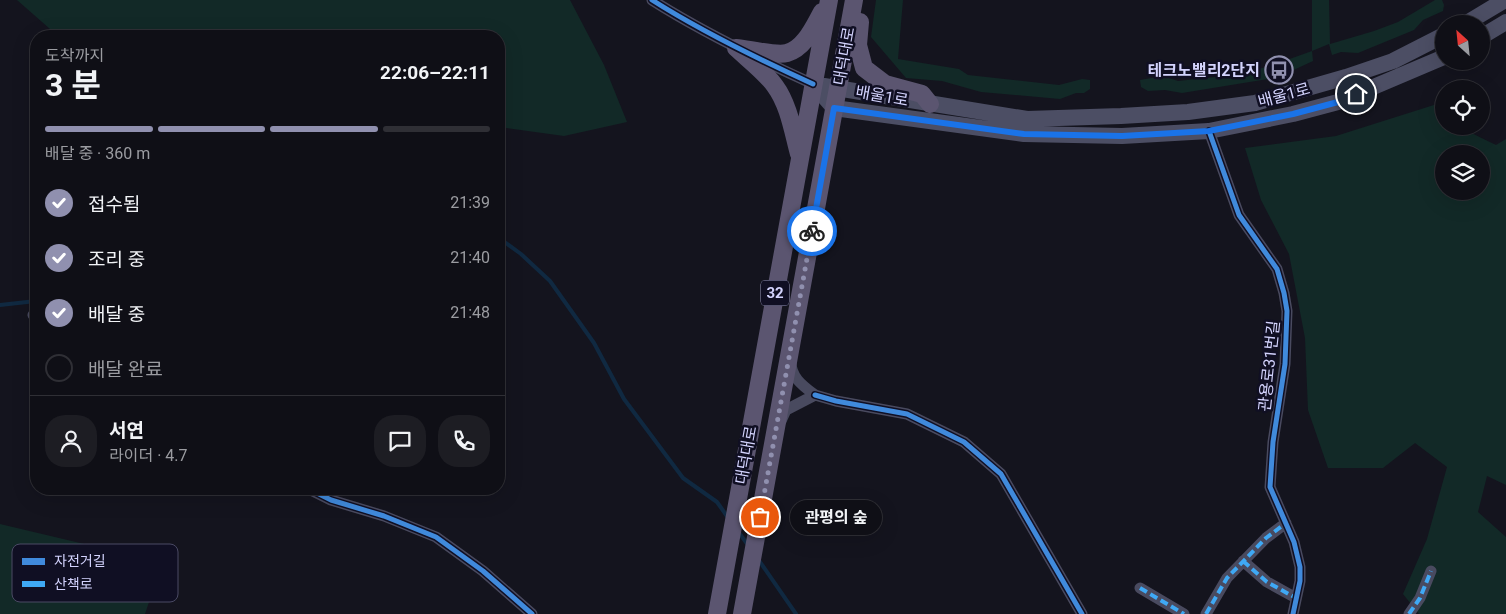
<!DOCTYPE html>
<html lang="ko">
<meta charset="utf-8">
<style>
:root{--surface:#0f0f16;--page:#1d1d23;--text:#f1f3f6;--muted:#9b9ca1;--line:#2f2f35;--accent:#9090af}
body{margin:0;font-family:Roboto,"Noto Sans KR",sans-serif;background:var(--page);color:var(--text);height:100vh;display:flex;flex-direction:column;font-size:19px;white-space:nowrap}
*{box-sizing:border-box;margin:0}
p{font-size:16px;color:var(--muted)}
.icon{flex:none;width:28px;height:28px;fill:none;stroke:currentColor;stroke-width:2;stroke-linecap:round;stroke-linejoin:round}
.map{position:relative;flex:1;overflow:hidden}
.panel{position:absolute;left:30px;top:30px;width:475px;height:465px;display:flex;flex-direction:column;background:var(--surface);border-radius:20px;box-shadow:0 5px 20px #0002,0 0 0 1px var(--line)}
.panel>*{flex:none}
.needle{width:32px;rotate:333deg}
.buttons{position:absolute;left:1435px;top:15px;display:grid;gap:10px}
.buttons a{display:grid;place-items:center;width:55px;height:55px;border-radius:50%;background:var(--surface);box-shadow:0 5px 20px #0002,0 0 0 1px var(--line);font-size:25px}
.pin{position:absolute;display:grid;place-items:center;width:42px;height:42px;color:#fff;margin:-21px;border:2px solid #fff;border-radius:50%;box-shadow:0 1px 5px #0007}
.courier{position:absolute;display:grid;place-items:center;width:50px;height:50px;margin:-25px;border:4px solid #1a73e8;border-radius:50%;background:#fff;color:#222;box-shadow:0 1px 6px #0007}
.bubble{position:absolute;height:35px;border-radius:18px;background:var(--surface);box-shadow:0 5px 20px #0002,0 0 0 1px var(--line);font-size:16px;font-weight:700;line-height:35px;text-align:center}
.summary em{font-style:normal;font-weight:700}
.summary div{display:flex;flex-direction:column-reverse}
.summary{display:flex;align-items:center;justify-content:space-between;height:85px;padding:0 15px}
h1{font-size:32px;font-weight:700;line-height:38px}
.bar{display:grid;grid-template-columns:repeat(4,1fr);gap:8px 5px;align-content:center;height:60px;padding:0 15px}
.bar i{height:6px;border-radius:4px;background:var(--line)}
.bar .active{background:var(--accent)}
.bar p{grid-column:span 4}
.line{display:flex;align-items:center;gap:12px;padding:0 15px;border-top:1px solid var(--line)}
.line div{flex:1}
.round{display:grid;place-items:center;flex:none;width:52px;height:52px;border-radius:20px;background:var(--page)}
ol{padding:0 15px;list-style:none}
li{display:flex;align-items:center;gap:15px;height:55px}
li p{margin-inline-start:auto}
li .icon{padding:5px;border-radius:50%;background:var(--accent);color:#fff;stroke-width:4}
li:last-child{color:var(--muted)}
li i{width:28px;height:28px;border:2px solid var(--line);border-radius:50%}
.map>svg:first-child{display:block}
.green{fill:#122927;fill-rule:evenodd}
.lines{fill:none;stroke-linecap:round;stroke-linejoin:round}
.stream{stroke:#102941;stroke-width:4}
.street{stroke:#494a5f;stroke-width:11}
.secondary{stroke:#4c4e64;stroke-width:16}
.primary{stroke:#5b5570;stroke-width:18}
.quiet{stroke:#3fa9f5;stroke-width:4;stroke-dasharray:8 4;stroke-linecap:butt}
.cycleway-casing{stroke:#100f23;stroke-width:8}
.cycleway{stroke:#408adc;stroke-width:5}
.done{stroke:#9090af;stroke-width:5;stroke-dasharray:0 9}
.route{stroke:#1a73e8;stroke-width:6}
.labels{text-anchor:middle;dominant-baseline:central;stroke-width:5;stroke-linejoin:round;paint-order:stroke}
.shield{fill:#100f23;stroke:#9898bc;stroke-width:1}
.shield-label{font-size:15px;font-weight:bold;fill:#d3d3fd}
.street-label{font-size:16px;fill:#d3d3fd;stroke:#100f23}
.poi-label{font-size:16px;font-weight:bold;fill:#d3d3fd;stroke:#100f23;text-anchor:end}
.key{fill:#100f23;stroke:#4a4a64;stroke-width:1}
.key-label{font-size:14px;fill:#d3d3fd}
</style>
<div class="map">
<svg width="1506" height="614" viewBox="0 0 1506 614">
<rect width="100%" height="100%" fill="#14141e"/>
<path class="green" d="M 17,0 L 570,0 L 604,65 L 627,122 L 564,136 L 499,127 L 499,36 L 58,36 Z
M 876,0 L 903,0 L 898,59 L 959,69 L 968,75 L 1059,85 L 1082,79 L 1090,80 L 1090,89 L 1084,93 L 1076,93 L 1060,99 L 981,92 L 942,81 L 906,78 L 871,37 Z
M 1312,0 L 1329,0 L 1330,44 L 1374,31 L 1398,22 L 1435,0 L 1442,0 L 1444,5 L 1443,11 L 1423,20 L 1414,30 L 1358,53 L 1341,52 L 1332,55 L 1329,44 L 1312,51 L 1313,61 L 1285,74 L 1268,79 L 1182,93 L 1165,90 L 1148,91 L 1141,87 L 1140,80 L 1163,76 L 1178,81 L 1225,76 L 1267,67 L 1312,51 Z
M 1437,104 L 1444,112 L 1444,126 L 1457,126 L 1496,145 L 1506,139 L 1506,485 L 1487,476 L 1478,512 L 1506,537 L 1506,614 L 1419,614 L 1403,594 L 1427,539 L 1447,467 L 1415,443 L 1383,468 L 1328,468 L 1308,410 L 1305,338 L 1289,254 L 1261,200 L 1245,148 L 1336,136 ZM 1444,154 L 1481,154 L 1481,191 L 1444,191 Z
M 0,524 L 118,552 L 157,578 L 145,614 L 0,614 Z"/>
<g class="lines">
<path class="stream" d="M 499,238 L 521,254 L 550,281 L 594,343 L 624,399 L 683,478 L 717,502 L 729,519
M 0,305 L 36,301
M 737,530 L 748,545
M 758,559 L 796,614"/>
<path class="street" d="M 652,0 C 704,33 758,59 813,84
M 1209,131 L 1239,215 L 1277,269 L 1284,293 L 1287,311 L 1285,364 L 1273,442 L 1270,487 L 1294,542 L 1300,567 L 1300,581 L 1293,614
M 33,315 L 36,317
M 815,395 L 836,401 L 907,414 L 964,442 L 1001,474 L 1082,614
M 781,421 L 786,410 L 815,395 C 803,386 790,377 791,360
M 309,489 L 331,500 L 384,516 L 436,537 L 483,571 L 532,614
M 1243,561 L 1267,582 L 1296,598
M 1140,588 L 1184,614
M 1206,614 L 1227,578 L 1266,538 L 1286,523
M 1409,614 L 1420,598 L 1431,571"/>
<path class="secondary" d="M 1465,24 L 1505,0
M 1481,37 L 1506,22
M 813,84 L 834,108 L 1024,134 L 1122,136 L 1209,131 L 1293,114 L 1338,102 L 1444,57
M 824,86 L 1027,119 L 1121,116 L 1188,112 L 1255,103 L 1346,77 L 1393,61 L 1444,35"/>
<path class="primary" d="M 860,22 L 858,45 L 864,68 L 885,84 L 922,94 L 930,104
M 736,48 C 749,60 765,72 775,86 C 789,105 793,132 799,154
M 736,48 C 748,49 776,56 787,53 C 805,48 814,26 822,12
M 717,614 L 829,0
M 742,614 L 854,0"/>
<path class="quiet" d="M 1243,561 L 1267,582 L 1296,598
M 1140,588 L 1184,614
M 1206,614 L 1227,578 L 1266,538 L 1286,523
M 1409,614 L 1420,598 L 1431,571"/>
<g class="cycleway-casing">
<path id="cycleway" d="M 652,0 C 704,33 758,59 813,84
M 1209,131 L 1239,215 L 1277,269 L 1284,293 L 1287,311 L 1285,364 L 1273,442 L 1270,487 L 1294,542 L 1300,567 L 1300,581 L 1293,614
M 815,395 L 836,401 L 907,414 L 964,442 L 1001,474 L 1082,614
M 309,489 L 331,500 L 384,516 L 436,537 L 483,571 L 532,614"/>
</g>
<use href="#cycleway" class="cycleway"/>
</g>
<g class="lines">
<path class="done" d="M 760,517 L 812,231"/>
<path class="route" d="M 812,231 L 834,108 L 1024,134 L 1122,136 L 1209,131 L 1293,114 L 1338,102 L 1356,94"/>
</g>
<defs>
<g id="bus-ring" transform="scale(1.4375)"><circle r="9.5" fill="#100f23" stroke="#9090af" stroke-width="1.5"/><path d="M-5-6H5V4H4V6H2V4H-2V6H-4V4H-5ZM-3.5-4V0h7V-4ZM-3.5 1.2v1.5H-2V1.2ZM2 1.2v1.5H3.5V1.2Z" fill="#9090af"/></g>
</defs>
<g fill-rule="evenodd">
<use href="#bus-ring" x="1279" y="70"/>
</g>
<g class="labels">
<rect class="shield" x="761" y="280.5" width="28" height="25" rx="4"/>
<g class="shield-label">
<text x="775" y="293">32</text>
</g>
<g class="street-label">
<text transform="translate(844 56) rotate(-80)">대덕대로</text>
<text transform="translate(1284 95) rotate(-15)">배울1로</text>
<text transform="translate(882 96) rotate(10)">배울1로</text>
<text transform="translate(1269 366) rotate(-84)">관용로31번길</text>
<text transform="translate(746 455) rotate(-80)">대덕대로</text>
</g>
<g class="poi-label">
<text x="1260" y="70">테크노밸리2단지</text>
</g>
</g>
<rect x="12" y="544" width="166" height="58" rx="8" class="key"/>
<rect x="22" y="558" width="23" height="7" fill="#408adc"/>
<rect x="22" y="581" width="23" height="6" fill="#3fa9f5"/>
<g class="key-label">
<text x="54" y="566">자전거길</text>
<text x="54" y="589">산책로</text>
</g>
</svg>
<div class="buttons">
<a><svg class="needle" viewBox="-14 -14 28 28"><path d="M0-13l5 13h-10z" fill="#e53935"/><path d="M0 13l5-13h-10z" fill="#9b9ca1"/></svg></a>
<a><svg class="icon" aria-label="locate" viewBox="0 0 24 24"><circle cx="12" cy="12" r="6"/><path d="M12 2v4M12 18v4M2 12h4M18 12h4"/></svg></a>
<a><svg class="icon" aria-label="layers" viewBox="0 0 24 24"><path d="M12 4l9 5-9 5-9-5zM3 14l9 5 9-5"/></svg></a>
</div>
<div class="pin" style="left:760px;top:517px;background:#ea580c"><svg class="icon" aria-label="bag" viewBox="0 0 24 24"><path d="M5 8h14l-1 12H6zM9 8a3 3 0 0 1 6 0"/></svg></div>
<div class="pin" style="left:1356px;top:94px;background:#1f2937"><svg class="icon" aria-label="home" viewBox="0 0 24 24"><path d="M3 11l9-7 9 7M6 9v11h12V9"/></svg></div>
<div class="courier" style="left:812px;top:231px"><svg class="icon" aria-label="bike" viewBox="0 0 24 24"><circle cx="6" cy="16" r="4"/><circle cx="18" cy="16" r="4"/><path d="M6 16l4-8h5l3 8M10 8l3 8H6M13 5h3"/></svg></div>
<div class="bubble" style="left:790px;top:500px;width:92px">관평의 숲</div>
<section class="panel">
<div class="summary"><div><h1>3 분</h1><p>도착까지</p></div><em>22:06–22:11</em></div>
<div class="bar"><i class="active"></i><i class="active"></i><i class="active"></i><i></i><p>배달 중 · 360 m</p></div>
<ol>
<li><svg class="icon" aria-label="check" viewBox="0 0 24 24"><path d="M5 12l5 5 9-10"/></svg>접수됨<p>21:39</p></li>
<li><svg class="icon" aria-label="check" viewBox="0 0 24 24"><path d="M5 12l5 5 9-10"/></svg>조리 중<p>21:40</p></li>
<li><svg class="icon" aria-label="check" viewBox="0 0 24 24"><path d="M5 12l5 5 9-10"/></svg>배달 중<p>21:48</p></li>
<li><i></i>배달 완료</li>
</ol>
<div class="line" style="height:90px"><a class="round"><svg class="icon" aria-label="person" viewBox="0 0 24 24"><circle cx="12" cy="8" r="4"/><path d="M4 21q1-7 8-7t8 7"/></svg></a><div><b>서연</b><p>라이더 · 4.7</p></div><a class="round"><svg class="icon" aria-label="chat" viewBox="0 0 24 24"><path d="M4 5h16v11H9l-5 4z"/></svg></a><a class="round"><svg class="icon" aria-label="phone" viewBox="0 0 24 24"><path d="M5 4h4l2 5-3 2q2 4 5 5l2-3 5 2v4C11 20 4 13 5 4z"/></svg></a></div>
</section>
</div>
